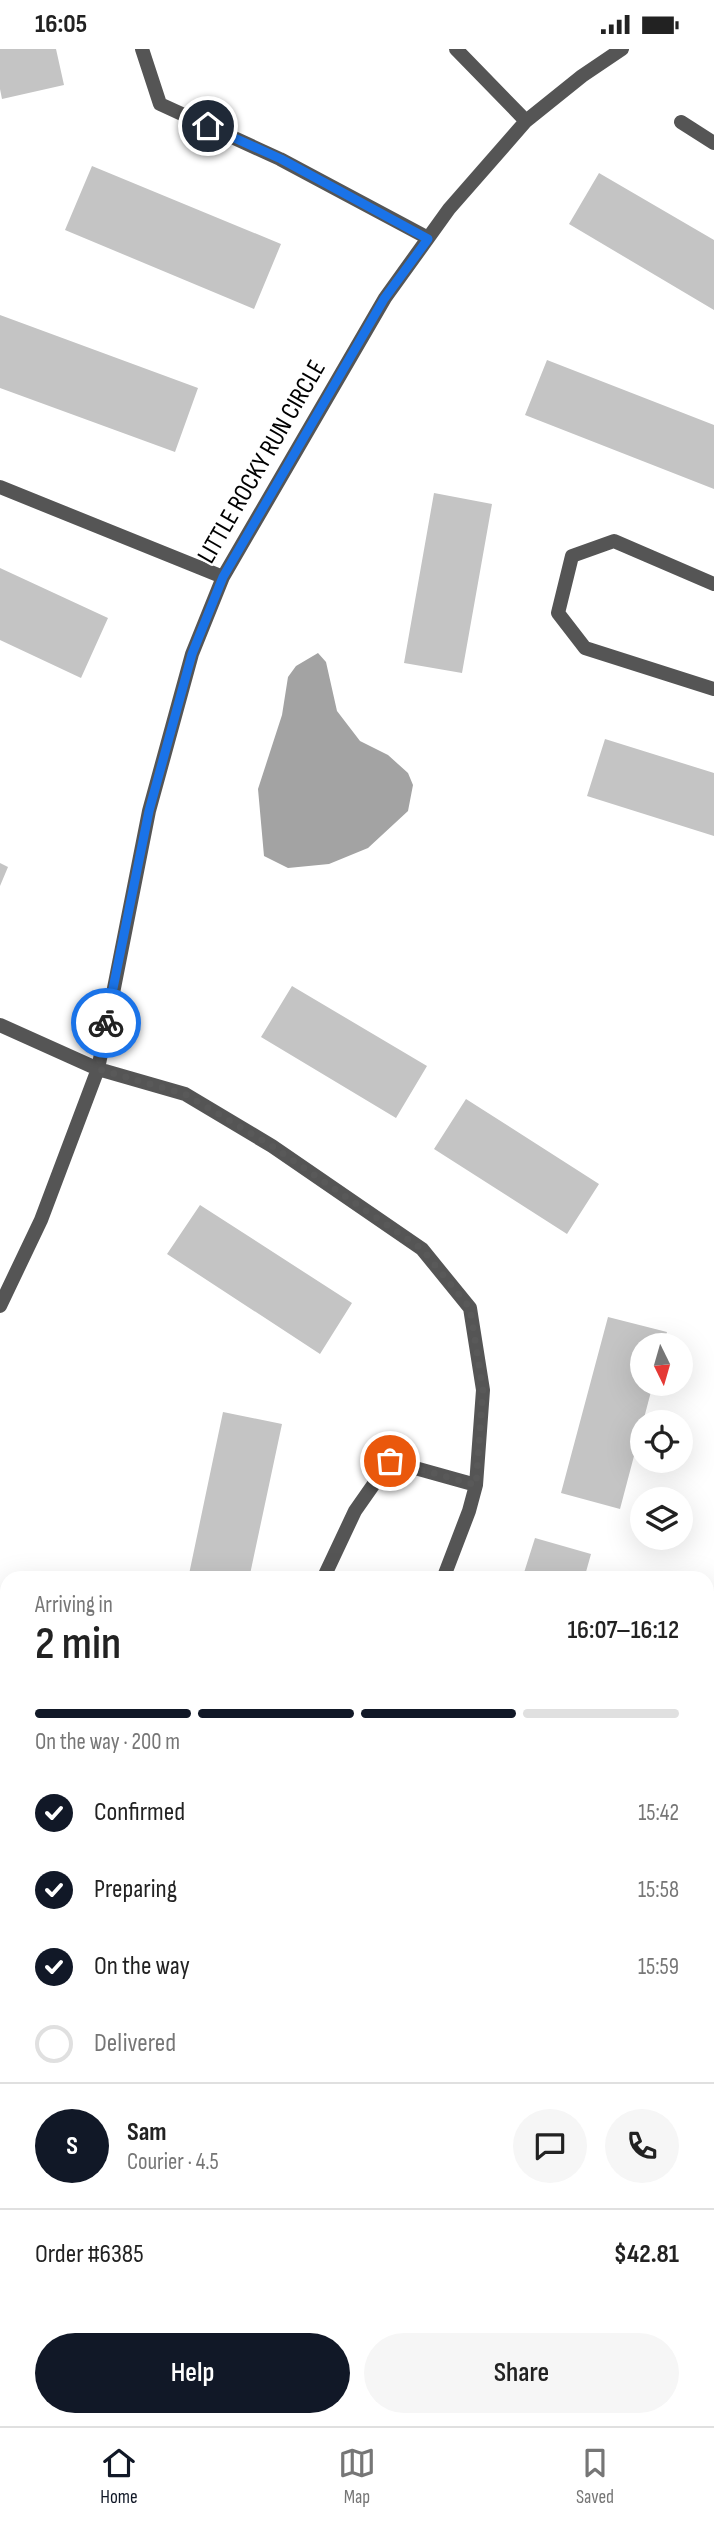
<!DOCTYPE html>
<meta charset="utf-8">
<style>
:root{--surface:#fff;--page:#f6f6f6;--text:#222;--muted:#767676;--line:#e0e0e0;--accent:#111827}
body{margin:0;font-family:"Sofia Sans Condensed",sans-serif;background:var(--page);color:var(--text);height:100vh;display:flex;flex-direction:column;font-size:26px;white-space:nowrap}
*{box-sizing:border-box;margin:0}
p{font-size:23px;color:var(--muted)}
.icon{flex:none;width:38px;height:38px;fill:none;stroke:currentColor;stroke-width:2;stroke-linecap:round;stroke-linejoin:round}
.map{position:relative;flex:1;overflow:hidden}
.drawer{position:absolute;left:0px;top:1522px;width:714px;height:856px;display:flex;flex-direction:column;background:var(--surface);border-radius:21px 21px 0 0;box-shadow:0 7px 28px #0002}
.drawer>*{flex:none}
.needle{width:46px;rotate:175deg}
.buttons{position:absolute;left:630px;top:1284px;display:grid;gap:14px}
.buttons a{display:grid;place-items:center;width:63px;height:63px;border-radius:50%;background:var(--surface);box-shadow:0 7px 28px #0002;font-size:35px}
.pin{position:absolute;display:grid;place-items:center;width:60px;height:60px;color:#fff;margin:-30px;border:4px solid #fff;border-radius:50%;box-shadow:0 2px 7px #0007}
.courier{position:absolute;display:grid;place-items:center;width:70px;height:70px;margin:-35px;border:5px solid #1a73e8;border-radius:50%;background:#fff;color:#222;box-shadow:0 2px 9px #0007}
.summary em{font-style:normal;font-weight:600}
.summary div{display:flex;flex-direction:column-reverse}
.summary{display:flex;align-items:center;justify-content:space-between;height:119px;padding:0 35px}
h1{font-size:46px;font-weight:600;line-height:52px}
.bar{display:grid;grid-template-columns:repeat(4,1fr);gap:10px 7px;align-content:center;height:84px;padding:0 35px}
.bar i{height:9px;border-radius:5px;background:var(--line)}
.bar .on{background:var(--accent)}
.bar p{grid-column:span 4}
.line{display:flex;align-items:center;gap:18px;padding:0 35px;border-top:2px solid var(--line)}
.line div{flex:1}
.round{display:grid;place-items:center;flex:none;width:74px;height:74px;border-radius:37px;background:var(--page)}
ol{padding:0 35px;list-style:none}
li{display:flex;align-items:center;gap:21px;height:77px}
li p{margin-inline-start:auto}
li .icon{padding:7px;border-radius:50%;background:var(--accent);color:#fff;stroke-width:4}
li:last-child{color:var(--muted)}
li i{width:38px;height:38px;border:4px solid var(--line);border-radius:50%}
.action{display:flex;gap:14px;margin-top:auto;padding:14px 35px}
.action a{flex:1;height:80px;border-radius:42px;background:var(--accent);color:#fff;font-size:28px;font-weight:600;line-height:80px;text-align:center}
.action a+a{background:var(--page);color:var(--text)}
.status{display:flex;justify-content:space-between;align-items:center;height:49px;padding:0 35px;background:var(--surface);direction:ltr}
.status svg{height:19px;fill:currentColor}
.tabs{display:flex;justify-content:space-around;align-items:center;height:98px;border-top:2px solid var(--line);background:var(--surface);font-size:19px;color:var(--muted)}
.tabs a{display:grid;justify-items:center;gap:4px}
.tabs .on{color:var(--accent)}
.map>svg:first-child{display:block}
.green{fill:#dcdcdc}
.water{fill:#a3a3a3}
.building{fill:#c4c4c4}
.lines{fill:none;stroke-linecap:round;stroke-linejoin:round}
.minor{stroke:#555;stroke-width:14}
.done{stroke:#595959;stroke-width:7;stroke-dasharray:0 12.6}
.route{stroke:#1a73e8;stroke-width:9}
.labels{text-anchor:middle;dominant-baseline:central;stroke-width:5;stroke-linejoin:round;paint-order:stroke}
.street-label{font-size:26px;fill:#000;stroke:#fff}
</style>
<div class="status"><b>16:05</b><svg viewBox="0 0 49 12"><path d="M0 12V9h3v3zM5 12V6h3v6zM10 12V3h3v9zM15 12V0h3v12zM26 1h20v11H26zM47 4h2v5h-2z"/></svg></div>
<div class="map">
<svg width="714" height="2377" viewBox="0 0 714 2377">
<rect width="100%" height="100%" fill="#fff"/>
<path class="green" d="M 707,1642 L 714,1648 L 714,2031 L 707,2033 Z
M 7,1724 L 7,2131 L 0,2127 L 0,1725 Z"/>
<path class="water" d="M 318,604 L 326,613 L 337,662 L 360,692 L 388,706 L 408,724 L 413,736 L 408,762 L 368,799 L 329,815 L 288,819 L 264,807 L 258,740 L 282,666 L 288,628 L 296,617 Z"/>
<path class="building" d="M 0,0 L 56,0 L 64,36 L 2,50 L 0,40 Z
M 92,117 L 281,195 L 254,260 L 65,181 Z
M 599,124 L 714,191 L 714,261 L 569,175 Z
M 0,266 L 198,339 L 175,403 L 0,339 Z
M 547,311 L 714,376 L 714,440 L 525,366 Z
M 434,444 L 492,455 L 462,624 L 404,614 Z
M 0,519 L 108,569 L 81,629 L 0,591 Z
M 605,690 L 714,724 L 714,787 L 587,747 Z
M 0,814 L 8,818 L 0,837 Z
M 292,937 L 427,1017 L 396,1069 L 261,988 Z
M 466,1050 L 599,1135 L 567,1185 L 434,1100 Z
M 200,1156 L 352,1254 L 320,1305 L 167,1205 Z
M 608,1268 L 667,1283 L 663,1297 L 642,1297 L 642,1335 L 653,1335 L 620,1460 L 561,1444 Z
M 223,1363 L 282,1375 L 249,1530 L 188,1530 Z
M 535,1489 L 591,1505 L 584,1530 L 522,1530 Z
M 714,2171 L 714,2239 L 707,2241 L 707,2173 Z
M 0,2173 L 7,2176 L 7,2240 L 0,2238 Z
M 405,2371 L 474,2371 L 473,2377 L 404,2377 Z"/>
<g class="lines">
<path class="minor" d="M 142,0 L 160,55 L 280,110 L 428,189
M 456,0 L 526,72
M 681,73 L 714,94
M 0,438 L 223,528
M 714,535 L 614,492 L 572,507 L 558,564 L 585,599 L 714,640
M 0,976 L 98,1020 L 185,1045 L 272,1097 L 422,1200 L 470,1259 L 483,1341 L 476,1436
M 0,1257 L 41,1171 L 98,1020 L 149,762 L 192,605 L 223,528 L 385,249 L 449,160 L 526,72 L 582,27 L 622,0
M 323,1530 L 355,1462 L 390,1412 L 476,1436 L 469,1462 L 443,1530
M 0,2329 L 7,2329
M 707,2342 L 714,2341
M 125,2371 L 131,2373 L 129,2377
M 589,2377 L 592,2371"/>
</g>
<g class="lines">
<path class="done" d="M 106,974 L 98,1020 L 185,1045 L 272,1097 L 422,1200 L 470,1259 L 483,1341 L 476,1436 L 390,1412"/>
<path class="route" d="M 106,974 L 149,762 L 192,605 L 223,528 L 384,250 L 428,190 L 281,110 L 208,77"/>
</g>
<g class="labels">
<g class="street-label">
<text transform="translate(262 413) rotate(-60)">LITTLE ROCKY RUN CIRCLE</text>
</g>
</g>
</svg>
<div class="buttons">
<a><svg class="needle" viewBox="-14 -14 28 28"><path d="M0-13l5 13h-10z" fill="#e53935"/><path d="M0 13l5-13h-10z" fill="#767676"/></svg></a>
<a><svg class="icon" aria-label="locate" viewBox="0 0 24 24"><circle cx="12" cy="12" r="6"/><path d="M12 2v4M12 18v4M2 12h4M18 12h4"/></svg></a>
<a><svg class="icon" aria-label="layers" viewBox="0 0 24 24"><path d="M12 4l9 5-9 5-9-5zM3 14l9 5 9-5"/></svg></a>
</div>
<div class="pin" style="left:390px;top:1412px;background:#ea580c"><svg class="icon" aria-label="bag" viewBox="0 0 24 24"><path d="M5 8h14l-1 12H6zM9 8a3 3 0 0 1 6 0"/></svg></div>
<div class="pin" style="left:208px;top:77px;background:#1f2937"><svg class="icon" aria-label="home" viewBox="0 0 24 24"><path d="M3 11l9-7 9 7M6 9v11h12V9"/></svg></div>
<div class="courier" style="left:106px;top:974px"><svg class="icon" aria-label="bike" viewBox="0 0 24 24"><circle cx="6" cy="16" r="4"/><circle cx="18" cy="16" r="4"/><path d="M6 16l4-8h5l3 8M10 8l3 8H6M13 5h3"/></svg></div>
<section class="drawer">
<div class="summary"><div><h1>2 min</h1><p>Arriving in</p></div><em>16:07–16:12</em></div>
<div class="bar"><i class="on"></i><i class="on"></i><i class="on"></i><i></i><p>On the way · 200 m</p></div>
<ol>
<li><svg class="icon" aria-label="check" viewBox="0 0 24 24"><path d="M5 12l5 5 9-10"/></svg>Confirmed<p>15:42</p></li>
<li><svg class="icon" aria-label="check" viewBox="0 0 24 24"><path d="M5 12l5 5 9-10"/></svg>Preparing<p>15:58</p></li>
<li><svg class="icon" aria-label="check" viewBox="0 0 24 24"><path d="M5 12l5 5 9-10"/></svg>On the way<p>15:59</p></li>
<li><i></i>Delivered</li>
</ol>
<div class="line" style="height:126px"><b class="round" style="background:var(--accent);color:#fff">S</b><div><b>Sam</b><p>Courier · 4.5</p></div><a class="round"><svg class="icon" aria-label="chat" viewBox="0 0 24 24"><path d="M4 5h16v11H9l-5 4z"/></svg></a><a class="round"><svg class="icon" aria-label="phone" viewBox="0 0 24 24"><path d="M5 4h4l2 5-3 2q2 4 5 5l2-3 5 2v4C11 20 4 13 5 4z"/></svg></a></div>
<div class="line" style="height:91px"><div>Order #6385</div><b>$42.81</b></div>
<div class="action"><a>Help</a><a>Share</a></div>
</section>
</div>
<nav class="tabs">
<a class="on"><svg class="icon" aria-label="home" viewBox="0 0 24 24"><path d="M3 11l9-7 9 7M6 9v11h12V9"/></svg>Home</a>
<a><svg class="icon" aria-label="map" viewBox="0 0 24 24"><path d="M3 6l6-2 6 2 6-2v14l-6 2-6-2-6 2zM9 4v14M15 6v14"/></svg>Map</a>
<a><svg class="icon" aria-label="saved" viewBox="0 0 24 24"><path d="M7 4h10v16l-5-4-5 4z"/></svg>Saved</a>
</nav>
